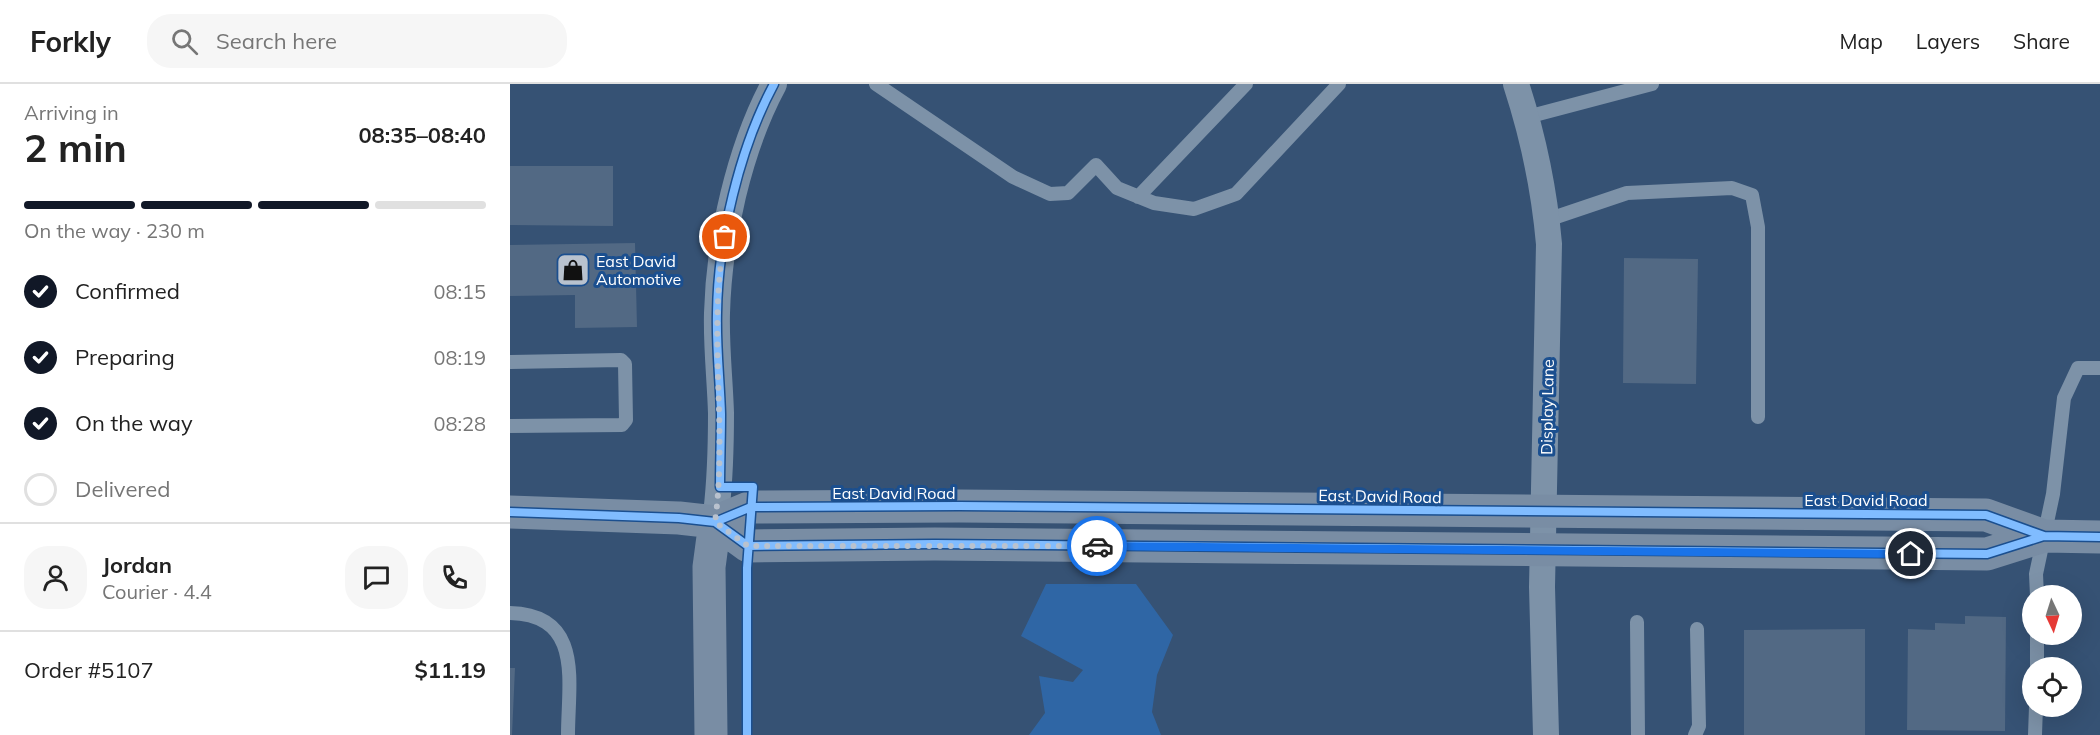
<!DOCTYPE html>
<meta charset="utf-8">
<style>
:root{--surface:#fff;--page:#f6f6f6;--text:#222;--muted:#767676;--line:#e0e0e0;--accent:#111827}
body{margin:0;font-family:Mulish,sans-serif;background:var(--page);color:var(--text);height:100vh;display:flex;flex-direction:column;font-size:22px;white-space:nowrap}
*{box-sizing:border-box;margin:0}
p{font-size:20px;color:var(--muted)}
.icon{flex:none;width:33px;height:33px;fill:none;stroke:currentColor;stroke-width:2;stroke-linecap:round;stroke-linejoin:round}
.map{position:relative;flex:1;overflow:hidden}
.side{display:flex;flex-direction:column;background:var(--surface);width:510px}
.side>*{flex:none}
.needle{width:39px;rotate:176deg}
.buttons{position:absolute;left:1512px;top:501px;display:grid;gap:12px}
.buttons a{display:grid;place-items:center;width:60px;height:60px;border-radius:50%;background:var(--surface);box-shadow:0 6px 24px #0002;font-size:30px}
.pin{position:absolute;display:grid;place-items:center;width:51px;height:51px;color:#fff;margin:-26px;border:3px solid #fff;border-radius:50%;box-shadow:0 2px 6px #0007}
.courier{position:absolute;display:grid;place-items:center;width:60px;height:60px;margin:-30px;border:4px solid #1a73e8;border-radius:50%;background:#fff;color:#222;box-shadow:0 2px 8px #0007}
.headline em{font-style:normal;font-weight:700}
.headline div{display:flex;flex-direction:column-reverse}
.headline{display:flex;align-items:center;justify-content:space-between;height:102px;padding:0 24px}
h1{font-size:39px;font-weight:700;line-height:45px}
.bar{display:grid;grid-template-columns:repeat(4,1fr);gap:9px 6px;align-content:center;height:72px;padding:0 24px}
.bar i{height:8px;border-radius:4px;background:var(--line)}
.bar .on{background:var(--accent)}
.bar p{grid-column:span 4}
.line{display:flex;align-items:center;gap:15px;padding:0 24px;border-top:2px solid var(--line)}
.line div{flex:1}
.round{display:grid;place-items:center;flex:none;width:63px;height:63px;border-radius:24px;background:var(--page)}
ol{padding:0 24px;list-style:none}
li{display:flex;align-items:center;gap:18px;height:66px}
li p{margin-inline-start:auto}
li .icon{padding:6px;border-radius:50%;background:var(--accent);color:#fff;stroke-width:4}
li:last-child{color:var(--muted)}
li i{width:33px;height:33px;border:3px solid var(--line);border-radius:50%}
header{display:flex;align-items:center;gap:36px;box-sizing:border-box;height:84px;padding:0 30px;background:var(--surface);border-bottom:2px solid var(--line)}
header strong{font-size:28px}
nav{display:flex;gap:33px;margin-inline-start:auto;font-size:21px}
.search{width:420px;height:54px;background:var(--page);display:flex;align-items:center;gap:15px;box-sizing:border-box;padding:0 21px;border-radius:24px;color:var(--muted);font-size:22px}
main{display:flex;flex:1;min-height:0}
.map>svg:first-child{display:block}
.green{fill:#2f66a5}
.building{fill:#526984}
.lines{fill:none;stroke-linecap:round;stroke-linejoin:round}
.lane{stroke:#7d92a8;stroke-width:14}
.street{stroke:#7d92a8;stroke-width:26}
.secondary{stroke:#798da4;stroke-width:33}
.cycleway-casing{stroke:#1b4f8f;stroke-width:11}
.cycleway{stroke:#80bcff;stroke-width:8}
.done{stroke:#b9c2ce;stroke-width:6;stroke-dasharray:0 10.8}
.route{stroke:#1a73e8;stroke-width:8}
.labels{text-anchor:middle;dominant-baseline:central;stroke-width:6;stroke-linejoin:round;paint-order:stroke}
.poi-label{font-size:16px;fill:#fff;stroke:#1b4f8f;text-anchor:start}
.street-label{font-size:16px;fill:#fff;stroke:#1b4f8f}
</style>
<header>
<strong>Forkly</strong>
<div class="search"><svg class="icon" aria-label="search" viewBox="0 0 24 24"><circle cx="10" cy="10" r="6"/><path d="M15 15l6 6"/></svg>Search here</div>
<nav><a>Map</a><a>Layers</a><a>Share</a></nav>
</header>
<main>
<section class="side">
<div class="headline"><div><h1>2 min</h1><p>Arriving in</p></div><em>08:35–08:40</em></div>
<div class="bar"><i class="on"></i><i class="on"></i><i class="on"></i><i></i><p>On the way · 230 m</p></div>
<ol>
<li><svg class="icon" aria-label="check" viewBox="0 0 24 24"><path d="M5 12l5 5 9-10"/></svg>Confirmed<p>08:15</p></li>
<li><svg class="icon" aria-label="check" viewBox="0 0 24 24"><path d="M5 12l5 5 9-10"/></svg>Preparing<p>08:19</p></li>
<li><svg class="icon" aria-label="check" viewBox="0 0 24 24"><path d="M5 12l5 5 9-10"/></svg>On the way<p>08:28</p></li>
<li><i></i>Delivered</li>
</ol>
<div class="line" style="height:108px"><a class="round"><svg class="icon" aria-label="person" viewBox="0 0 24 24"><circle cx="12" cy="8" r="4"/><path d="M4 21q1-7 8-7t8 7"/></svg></a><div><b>Jordan</b><p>Courier · 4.4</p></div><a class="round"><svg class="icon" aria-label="chat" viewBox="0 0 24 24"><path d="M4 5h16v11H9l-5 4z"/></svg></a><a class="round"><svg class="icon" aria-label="phone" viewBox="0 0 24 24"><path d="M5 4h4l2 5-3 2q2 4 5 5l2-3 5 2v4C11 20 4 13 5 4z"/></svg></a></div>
<div class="line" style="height:78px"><div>Order #5107</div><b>$11.19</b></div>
</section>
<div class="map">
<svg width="1590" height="651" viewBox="0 0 1590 651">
<rect width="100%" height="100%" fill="#365274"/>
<path class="green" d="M 536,500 L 626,500 L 663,551 L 647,591 L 642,628 L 651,651 L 519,651 L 535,629 L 529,592 L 563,598 L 573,586 L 511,552 Z"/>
<path class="building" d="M 0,82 L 103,82 L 103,142 L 0,141 Z
M 125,159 L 127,243 L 65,244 L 65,211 L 0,212 L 0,161 Z
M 1114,174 L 1188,175 L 1186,300 L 1113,299 Z
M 1455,532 L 1496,533 L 1495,647 L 1397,646 L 1398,545 L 1425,546 L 1425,539 L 1455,540 Z
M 1355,545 L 1355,651 L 1234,651 L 1234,546 Z
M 0,584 L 5,584 L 2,651 L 0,651 Z"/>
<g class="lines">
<path class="lane" d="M 366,0 L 503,93 L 540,110 L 558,109 L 586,81 L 607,104 L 644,119 L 684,125 L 726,110 L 829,0
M 1017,33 L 1142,0
M 628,113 L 736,0
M 1037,136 L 1117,109 L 1222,104 L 1242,111 L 1248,143 L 1248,333
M 0,278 L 111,276 L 115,280 L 116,336 L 112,341 L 0,342
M 1527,512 L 1526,490 L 1543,410 L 1554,314 L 1568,284 L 1590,284
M 0,529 C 74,531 58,598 58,651
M 1127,538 L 1128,651
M 1527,584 L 1527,550
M 1185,651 L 1189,642 L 1187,545
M 1525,651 L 1526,622"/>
<path class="street" d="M 1006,0 C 1024,55 1034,103 1039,160 L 1032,503 L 1036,651
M 205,438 C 210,402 211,366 211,329 C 210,296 206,262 207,229 C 209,155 229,65 264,0"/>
<path class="secondary" d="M 0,428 L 169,434 L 205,438 L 238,462 L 425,460 L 1477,470 L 1534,452 L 1590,453
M 205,438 L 241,423 L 449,422 L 1476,431 L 1534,452
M 201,651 L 199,483 L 205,438"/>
<g class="cycleway-casing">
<path id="cycleway" d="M 0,428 L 169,434 L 205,438 L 238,462 L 425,460 L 1477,470 L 1534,452 L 1590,453
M 205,438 L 241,423 L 449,422 L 1476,431 L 1534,452
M 237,651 L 237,484 L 243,403 L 210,403 C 210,379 211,354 211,330 C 210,296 206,263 207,229 C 208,156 229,65 264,0"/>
</g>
<use href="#cycleway" class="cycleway"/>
</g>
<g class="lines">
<path class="done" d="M 215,153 C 197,247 218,343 205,438 L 238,462 L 587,462"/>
<path class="route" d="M 587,462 L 1401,470"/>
</g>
<defs>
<g id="shop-square" transform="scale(1.725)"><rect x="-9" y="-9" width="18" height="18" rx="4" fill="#b9c2ce" stroke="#1b4f8f"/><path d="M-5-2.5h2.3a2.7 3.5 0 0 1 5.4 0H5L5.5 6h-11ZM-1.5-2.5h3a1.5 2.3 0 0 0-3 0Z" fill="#111"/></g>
</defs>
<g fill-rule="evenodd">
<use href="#shop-square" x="63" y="186"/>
</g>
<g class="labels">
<g class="poi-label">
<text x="86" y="177">East David<tspan x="86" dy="18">Automotive</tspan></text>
</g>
<g class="street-label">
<text transform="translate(1037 323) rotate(-89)">Display Lane</text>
<text x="384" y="409">East David Road</text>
<text transform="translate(870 412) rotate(1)">East David Road</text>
<text x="1356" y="416">East David Road</text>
</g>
</g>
</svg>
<div class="buttons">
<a><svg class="needle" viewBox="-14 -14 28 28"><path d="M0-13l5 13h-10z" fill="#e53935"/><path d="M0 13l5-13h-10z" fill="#767676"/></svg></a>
<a><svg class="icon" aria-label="locate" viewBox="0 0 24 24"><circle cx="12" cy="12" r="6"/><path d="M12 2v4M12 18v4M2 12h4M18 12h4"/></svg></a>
</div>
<div class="pin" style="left:215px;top:153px;background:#ea580c"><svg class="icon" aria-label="bag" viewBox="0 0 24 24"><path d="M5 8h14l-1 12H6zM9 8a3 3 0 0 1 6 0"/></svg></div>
<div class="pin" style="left:1401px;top:470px;background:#1f2937"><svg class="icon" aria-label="home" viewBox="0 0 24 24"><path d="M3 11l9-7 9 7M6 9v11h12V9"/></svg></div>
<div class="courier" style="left:587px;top:462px"><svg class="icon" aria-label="car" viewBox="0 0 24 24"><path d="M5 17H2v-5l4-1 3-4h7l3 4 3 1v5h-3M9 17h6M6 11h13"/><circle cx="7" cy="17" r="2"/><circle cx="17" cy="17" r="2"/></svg></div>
</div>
</main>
